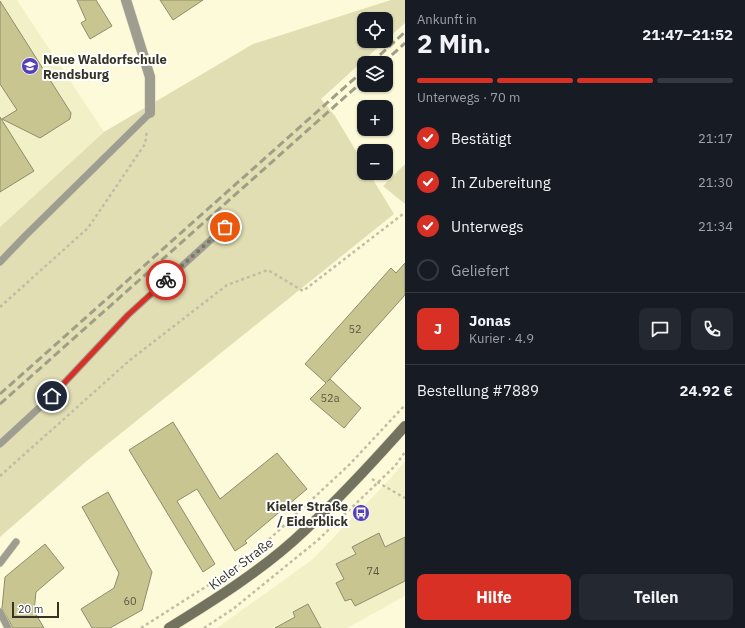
<!DOCTYPE html>
<html lang="de">
<meta charset="utf-8">
<style>
:root{--surface:#171b24;--page:#242831;--text:#f1f3f6;--muted:#9ea1a6;--line:#363941;--accent:#d93025}
body{margin:0;font-family:"IBM Plex Sans",sans-serif;background:var(--page);color:var(--text);height:100vh;display:flex;flex-direction:column;font-size:15px;white-space:nowrap}
*{box-sizing:border-box;margin:0}
p{font-size:13px;color:var(--muted)}
.icon{flex:none;width:22px;height:22px;fill:none;stroke:currentColor;stroke-width:2;stroke-linecap:round;stroke-linejoin:round}
.map{position:relative;flex:1;overflow:hidden}
.drawer{display:flex;flex-direction:column;background:var(--surface);width:340px}
.drawer>*{flex:none}
.fabs{position:absolute;left:357px;top:12px;display:grid;gap:8px}
.fabs a{display:grid;place-items:center;width:36px;height:36px;border-radius:8px;background:var(--surface);box-shadow:0 1px 3px #0004;font-size:20px}
.scale{position:absolute;left:12px;bottom:10px;width:47px;box-sizing:border-box;padding-left:4px;border:2px solid #343326;border-top:0;font-size:11px;line-height:14px;white-space:nowrap;color:#343326;-webkit-text-stroke:3px #fff;paint-order:stroke}
.pin{position:absolute;display:grid;place-items:center;width:34px;height:34px;color:#fff;margin:-17px;border:2px solid #fff;border-radius:50%;box-shadow:0 1px 4px #0007}
.courier{position:absolute;display:grid;place-items:center;width:40px;height:40px;margin:-20px;border:3px solid #d93025;border-radius:50%;background:#fff;color:#222;box-shadow:0 1px 5px #0007}
.head em{font-style:normal;font-weight:700}
.head div{display:flex;flex-direction:column-reverse}
.head{display:flex;align-items:center;justify-content:space-between;height:68px;padding:0 12px}
h1{font-size:26px;font-weight:700;line-height:30px}
.bar{display:grid;grid-template-columns:repeat(4,1fr);gap:6px 4px;align-content:center;height:48px;padding:0 12px}
.bar i{height:5px;border-radius:3px;background:var(--line)}
.bar .active{background:var(--accent)}
.bar p{grid-column:span 4}
.line{display:flex;align-items:center;gap:10px;padding:0 12px;border-top:1px solid var(--line)}
.line div{flex:1}
.round{display:grid;place-items:center;flex:none;width:42px;height:42px;border-radius:8px;background:var(--page)}
ol{padding:0 12px;list-style:none}
li{display:flex;align-items:center;gap:12px;height:44px}
li p{margin-inline-start:auto}
li .icon{padding:4px;border-radius:50%;background:var(--accent);color:#fff;stroke-width:4}
li:last-child{color:var(--muted)}
li i{width:22px;height:22px;border:2px solid var(--line);border-radius:50%}
.cta{display:flex;gap:8px;margin-top:auto;padding:8px 12px}
.cta a{flex:1;height:46px;border-radius:8px;background:var(--accent);color:#fff;font-size:16px;font-weight:700;line-height:46px;text-align:center}
.cta a+a{background:var(--page);color:var(--text)}
main{display:flex;flex:1;min-height:0}
.map>svg:first-child{display:block}
.built{fill:#f2f0c6}
.green{fill:#e1deb4}
.building{fill:#c8c591;stroke:#8e8c6d}
.lines{fill:none;stroke-linecap:round;stroke-linejoin:round}
.lane-casing{stroke:#d8d6b8;stroke-width:8}
.street-casing{stroke:#d8d6b8;stroke-width:11}
.secondary-casing{stroke:#d8d6b8;stroke-width:11}
.path{stroke:#c0bea2;stroke-width:2.5;stroke-dasharray:3 3;stroke-linecap:butt}
.lane{stroke:#9e9d8f;stroke-width:7}
.street{stroke:#9e9d8f;stroke-width:10}
.secondary{stroke:#73725e;stroke-width:10}
.rail{stroke:#a09e86;stroke-width:3;stroke-dasharray:8 4;stroke-linecap:butt}
.done{stroke:#7a7964;stroke-width:4;stroke-dasharray:0 7.2}
.route{stroke:#d93025;stroke-width:5}
.labels{text-anchor:middle;dominant-baseline:central;stroke-width:4;stroke-linejoin:round;paint-order:stroke}
.number-label{font-size:11px;fill:#595841}
.poi-label{font-size:13px;font-weight:bold;fill:#343326;stroke:#fff;text-anchor:start}
.street-label{font-size:13px;fill:#343326;stroke:#fff}
</style>
<main>
<div class="map">
<svg width="405" height="628" viewBox="0 0 405 628">
<rect width="100%" height="100%" fill="#fcfad8"/>
<path class="built" d="M 0,0 L 17,0 L 104,132 L 0,227 Z
M 405,461 L 405,596 L 347,628 L 217,628 L 312,560 L 390,479 Z"/>
<path class="green" d="M 391,0 L 405,0 L 405,23 L 386,40 L 386,19 L 364,19 L 364,41 L 385,41 L 321,99 L 335,116 L 364,164 L 364,173 L 369,173 L 394,214 L 89,459 L 0,537 L 0,227 L 104,132 L 253,44 Z
M 405,164 L 405,204 L 383,186 Z"/>
<path class="building" d="M 77,0 L 96,0 L 112,26 L 90,39 L 81,23 L 86,20 Z
M 160,0 L 203,0 L 173,20 Z
M 0,1 L 71,113 L 70,119 L 40,138 L 2,119 L 17,110 L 0,84 Z
M 0,117 L 34,171 L 0,192 Z
M 405,263 L 405,295 L 327,382 L 330,379 L 361,408 L 344,428 L 310,399 L 326,383 L 305,364 L 391,268 L 396,273 Z
M 173,422 L 220,499 L 277,453 L 307,489 L 245,541 L 247,543 L 235,551 L 197,489 L 177,501 L 215,564 L 203,572 L 129,450 Z
M 108,492 L 152,572 L 142,610 L 110,628 L 92,628 L 81,609 L 114,588 L 119,573 L 82,507 Z
M 379,533 L 385,547 L 405,537 L 405,581 L 355,606 L 351,599 L 345,601 L 336,583 L 344,579 L 336,564 L 356,554 L 352,547 Z
M 45,544 L 64,568 L 36,592 L 34,611 L 44,628 L 13,628 L 2,608 L 5,577 Z
M 308,604 L 321,628 L 275,628 L 295,617 L 293,612 Z"/>
<g class="lines">
<g class="lane-casing">
<path id="lane" d="M 0,262 L 25,236 L 150,113
M 0,444 L 52,396 L 128,315 L 225,227
M 0,563 L 16,542
M 0,612 L 8,628"/>
</g>
<g class="street-casing">
<path id="street" d="M 126,0 L 150,77 L 150,113"/>
</g>
<g class="secondary-casing">
<path id="secondary" d="M 169,628 C 216,599 264,569 304,531 C 340,498 373,462 405,426"/>
</g>
<path class="path" d="M 0,307 L 88,228 L 145,144 L 147,131
M 0,476 L 130,360 L 227,285 L 268,270 L 303,291 L 403,214 L 405,215
M 372,479 L 405,498
M 247,560 L 350,464 L 405,405
M 141,628 L 240,565
M 204,628 L 233,609 L 318,540 L 395,466 L 405,452"/>
<use href="#lane" class="lane"/>
<use href="#street" class="street"/>
<use href="#secondary" class="secondary"/>
<path class="rail" d="M 371,63 L 405,32
M 383,63 L 405,43
M 0,394 L 364,70
M 0,404 L 364,80"/>
</g>
<g class="lines">
<path class="done" d="M 166,280 L 225,227"/>
<path class="route" d="M 52,396 L 128,315 L 166,280"/>
</g>
<defs>
<g id="school-disc" transform="scale(0.9)"><circle r="9.5" fill="#5440b7" stroke="#fff"/><path d="M0-5L7-2L0 1L-7-2ZM-4 1L0 2.5L4 1V4Q0 6-4 4Z" fill="#fff"/></g>
<g id="bus-disc" transform="scale(0.9)"><circle r="9.5" fill="#5440b7" stroke="#fff"/><path d="M-5-6H5V4H4V6H2V4H-2V6H-4V4H-5ZM-3.5-4V0h7V-4ZM-3.5 1.2v1.5H-2V1.2ZM2 1.2v1.5H3.5V1.2Z" fill="#fff"/></g>
</defs>
<g fill-rule="evenodd">
<use href="#school-disc" x="30" y="66"/>
<use href="#bus-disc" x="361" y="513"/>
</g>
<g class="labels">
<g class="number-label">
<text x="355" y="329">52</text>
<text x="330" y="398">52a</text>
<text x="373" y="571">74</text>
<text x="130" y="601">60</text>
</g>
<g class="poi-label">
<text x="43" y="59">Neue Waldorfschule<tspan x="43" dy="15">Rendsburg</tspan></text>
<text x="348" y="506" text-anchor="end">Kieler Straße<tspan x="348" dy="15">/ Eiderblick</tspan></text>
</g>
<g class="street-label">
<text transform="translate(241 564) rotate(-37)">Kieler Straße</text>
</g>
</g>
</svg>
<div class="fabs">
<a><svg class="icon" aria-label="locate" viewBox="0 0 24 24"><circle cx="12" cy="12" r="6"/><path d="M12 2v4M12 18v4M2 12h4M18 12h4"/></svg></a>
<a><svg class="icon" aria-label="layers" viewBox="0 0 24 24"><path d="M12 4l9 5-9 5-9-5zM3 14l9 5 9-5"/></svg></a>
<a>+</a>
<a>−</a>
</div>
<div class="scale">20 m</div>
<div class="pin" style="left:225px;top:227px;background:#ea580c"><svg class="icon" aria-label="bag" viewBox="0 0 24 24"><path d="M5 8h14l-1 12H6zM9 8a3 3 0 0 1 6 0"/></svg></div>
<div class="pin" style="left:52px;top:396px;background:#1f2937"><svg class="icon" aria-label="home" viewBox="0 0 24 24"><path d="M3 11l9-7 9 7M6 9v11h12V9"/></svg></div>
<div class="courier" style="left:166px;top:280px"><svg class="icon" aria-label="bike" viewBox="0 0 24 24"><circle cx="6" cy="16" r="4"/><circle cx="18" cy="16" r="4"/><path d="M6 16l4-8h5l3 8M10 8l3 8H6M13 5h3"/></svg></div>
</div>
<section class="drawer">
<div class="head"><div><h1>2 Min.</h1><p>Ankunft in</p></div><em>21:47–21:52</em></div>
<div class="bar"><i class="active"></i><i class="active"></i><i class="active"></i><i></i><p>Unterwegs · 70 m</p></div>
<ol>
<li><svg class="icon" aria-label="check" viewBox="0 0 24 24"><path d="M5 12l5 5 9-10"/></svg>Bestätigt<p>21:17</p></li>
<li><svg class="icon" aria-label="check" viewBox="0 0 24 24"><path d="M5 12l5 5 9-10"/></svg>In Zubereitung<p>21:30</p></li>
<li><svg class="icon" aria-label="check" viewBox="0 0 24 24"><path d="M5 12l5 5 9-10"/></svg>Unterwegs<p>21:34</p></li>
<li><i></i>Geliefert</li>
</ol>
<div class="line" style="height:72px"><b class="round" style="background:var(--accent);color:#fff">J</b><div><b>Jonas</b><p>Kurier · 4.9</p></div><a class="round"><svg class="icon" aria-label="chat" viewBox="0 0 24 24"><path d="M4 5h16v11H9l-5 4z"/></svg></a><a class="round"><svg class="icon" aria-label="phone" viewBox="0 0 24 24"><path d="M5 4h4l2 5-3 2q2 4 5 5l2-3 5 2v4C11 20 4 13 5 4z"/></svg></a></div>
<div class="line" style="height:52px"><div>Bestellung #7889</div><b>24.92 €</b></div>
<div class="cta"><a>Hilfe</a><a>Teilen</a></div>
</section>
</main>
